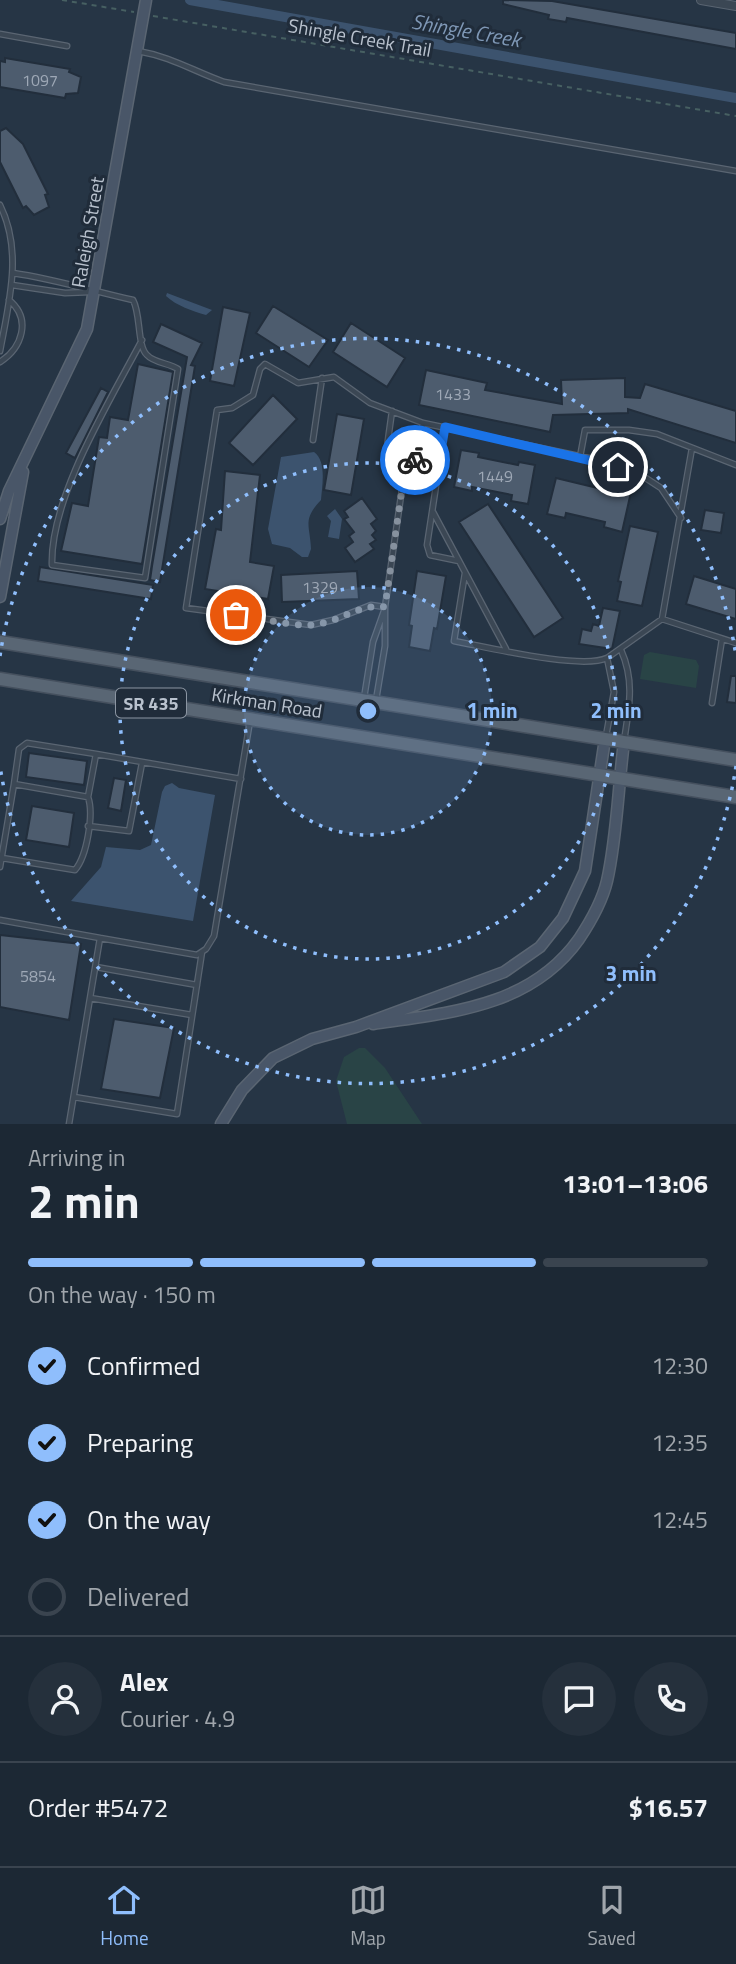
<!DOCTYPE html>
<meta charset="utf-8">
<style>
:root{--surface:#1c2834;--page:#25303c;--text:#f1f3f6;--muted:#a0a6ac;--line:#3a444f;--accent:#8fbefc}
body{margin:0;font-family:"Titillium Web",sans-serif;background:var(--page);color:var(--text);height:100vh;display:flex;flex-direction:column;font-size:26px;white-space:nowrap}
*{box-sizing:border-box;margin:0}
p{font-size:23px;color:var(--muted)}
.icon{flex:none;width:38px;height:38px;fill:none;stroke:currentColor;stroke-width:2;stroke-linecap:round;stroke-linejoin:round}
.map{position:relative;height:1124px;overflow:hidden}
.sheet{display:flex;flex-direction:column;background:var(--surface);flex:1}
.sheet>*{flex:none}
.pin{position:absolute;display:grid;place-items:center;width:60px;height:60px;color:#fff;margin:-30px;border:4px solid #fff;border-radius:50%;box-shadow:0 2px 7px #0007}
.courier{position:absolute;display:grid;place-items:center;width:70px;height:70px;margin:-35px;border:5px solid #1a73e8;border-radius:50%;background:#fff;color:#222;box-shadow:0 2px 9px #0007}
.headline em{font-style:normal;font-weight:700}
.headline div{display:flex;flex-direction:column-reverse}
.headline{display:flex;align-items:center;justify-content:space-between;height:119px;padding:0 28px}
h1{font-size:46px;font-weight:700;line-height:52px}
.bar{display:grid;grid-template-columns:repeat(4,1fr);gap:10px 7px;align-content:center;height:84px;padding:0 28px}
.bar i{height:9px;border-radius:5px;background:var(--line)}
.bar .current{background:var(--accent)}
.bar p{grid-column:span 4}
.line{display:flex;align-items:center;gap:18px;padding:0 28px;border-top:2px solid var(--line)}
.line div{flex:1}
.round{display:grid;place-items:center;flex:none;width:74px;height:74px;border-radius:37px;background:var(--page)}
ol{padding:0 28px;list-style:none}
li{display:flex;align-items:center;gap:21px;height:77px}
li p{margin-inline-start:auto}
li .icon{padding:7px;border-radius:50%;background:var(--accent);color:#111;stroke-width:4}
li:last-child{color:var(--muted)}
li i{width:38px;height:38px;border:4px solid var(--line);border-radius:50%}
.dock{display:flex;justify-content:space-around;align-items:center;height:98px;border-top:2px solid var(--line);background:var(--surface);font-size:19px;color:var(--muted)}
.dock a{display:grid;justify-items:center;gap:4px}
.dock .current{color:var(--accent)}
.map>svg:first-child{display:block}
.green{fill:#294446}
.water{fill:#3c536e}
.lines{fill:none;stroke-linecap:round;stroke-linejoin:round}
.canal{stroke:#3c536e;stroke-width:10}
.building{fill:#4d5c6e;stroke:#222e3c;stroke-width:2}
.lane-casing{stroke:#5a6572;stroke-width:7}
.street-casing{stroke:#5a6572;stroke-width:10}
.secondary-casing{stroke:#5a6572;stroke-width:13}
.primary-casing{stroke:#45505e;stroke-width:15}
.path{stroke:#476062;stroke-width:2;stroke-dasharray:5 5;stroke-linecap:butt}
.lane{stroke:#3b4754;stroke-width:4.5}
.street{stroke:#3b4754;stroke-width:8}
.secondary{stroke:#495668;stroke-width:10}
.primary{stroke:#596674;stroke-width:12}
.done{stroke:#86919e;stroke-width:7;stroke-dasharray:0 12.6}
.route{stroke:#1a73e8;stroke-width:9}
.ring{fill:none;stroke:#8fbefc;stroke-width:3.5;stroke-dasharray:3.5 7}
.labels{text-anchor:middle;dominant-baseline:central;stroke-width:6;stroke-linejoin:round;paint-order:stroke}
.number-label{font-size:16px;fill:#9ea8b6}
.shield{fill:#202c3a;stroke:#8b95a2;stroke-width:2}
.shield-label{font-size:18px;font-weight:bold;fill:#b9c2ce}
.street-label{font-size:19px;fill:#b9c2ce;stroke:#202c3a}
.water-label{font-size:21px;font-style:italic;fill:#7f98b6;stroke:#202c3a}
.centre{fill:#8fbefc;stroke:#202c3a;stroke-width:3.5}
.ring-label{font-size:21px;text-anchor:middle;font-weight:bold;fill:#8fbefc;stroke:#202c3a;stroke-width:6;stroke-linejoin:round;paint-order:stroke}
</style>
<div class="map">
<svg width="736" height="1124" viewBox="0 0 736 1124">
<rect width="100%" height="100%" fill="#263545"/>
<path class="green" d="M 650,652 L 696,660 L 699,666 L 696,688 L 640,679 L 644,655 Z
M 359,1048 L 365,1048 L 385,1068 L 422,1124 L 347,1124 L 336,1081 L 344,1057 Z"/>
<path class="water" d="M 167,293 L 212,310 L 206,315 C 192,311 177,306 166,296 Z
M 314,452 C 327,461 322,486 321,500 C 302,520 310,525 311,549 L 308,557 L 302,557 L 290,548 L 272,544 L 268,529 L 281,457 Z
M 335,509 L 342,519 L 339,539 L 328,537 L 331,521 L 327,516 Z
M 172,783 L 179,788 L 215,795 L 193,921 L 71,901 L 101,867 L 106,847 L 140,850 L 151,845 L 162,792 L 165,786 Z"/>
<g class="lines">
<path class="canal" d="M 190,0 L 736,98"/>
</g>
<path class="building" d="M 503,0 L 552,1 L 736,33 L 736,49 L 567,18 L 566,22 L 548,19 L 549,15 L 503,4 Z
M 5,58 L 70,69 L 69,72 L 81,77 L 78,93 L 66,94 L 65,98 L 0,87 L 0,61 L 5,62 Z
M 6,128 L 23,144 L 48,194 L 45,195 L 49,207 L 34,215 L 26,206 L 23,208 L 0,162 L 0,131 Z
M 273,306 L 328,340 L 309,367 L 256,333 Z
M 223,307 L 250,313 L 234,386 L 210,381 Z
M 351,323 L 405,358 L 387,387 L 333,352 Z
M 161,324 L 202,343 L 191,365 L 195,366 L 160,582 L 150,580 L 152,566 L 187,357 L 153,342 Z
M 138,364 L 173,372 L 142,564 L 61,551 L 72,503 L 88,506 L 99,437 L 107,438 L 110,417 L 128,420 Z
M 426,370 L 487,383 L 485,390 L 562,404 L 561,380 L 625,378 L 625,397 L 640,398 L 645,384 L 736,411 L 736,443 L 628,409 L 628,413 L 553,415 L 550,432 L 419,405 Z
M 101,388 L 108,392 L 75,458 L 66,453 Z
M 273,395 L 297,419 L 253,465 L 229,443 Z
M 337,414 L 364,419 L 351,495 L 324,490 Z
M 461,450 L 479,453 L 478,457 L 518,465 L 519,462 L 535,465 L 528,504 L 511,501 L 512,495 L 472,487 L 472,491 L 454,487 Z
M 225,471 L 260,475 L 250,562 L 274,566 L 268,599 L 205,589 L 216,529 L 221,530 Z
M 556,478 L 614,492 L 614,488 L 631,492 L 622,532 L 604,527 L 605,522 L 566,513 L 565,518 L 547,514 Z
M 362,498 L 377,519 L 371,524 L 376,531 L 372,535 L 376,540 L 370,544 L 374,549 L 355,562 L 345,548 L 353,542 L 349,536 L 354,532 L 344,519 L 348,517 L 344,511 Z
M 488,504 L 563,618 L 534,637 L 459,522 Z
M 705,510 L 724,513 L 721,533 L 701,530 Z
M 630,526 L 658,532 L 642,606 L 617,601 L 621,582 L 618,581 Z
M 40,567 L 153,585 L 151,599 L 38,581 Z
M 357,571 L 359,599 L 282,602 L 281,575 Z
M 417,571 L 446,576 L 437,629 L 434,628 L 430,651 L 409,647 L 412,626 L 409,625 Z
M 694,576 L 736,589 L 736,619 L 686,604 Z
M 603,608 L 620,611 L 612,649 L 579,644 L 582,629 L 591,631 L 593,624 L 599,626 Z
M 731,676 L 736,676 L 736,703 L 727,702 Z
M 29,753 L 87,761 L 84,785 L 26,777 Z
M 114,778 L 126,780 L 121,811 L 108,808 Z
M 32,806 L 74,813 L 69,847 L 26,840 Z
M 0,935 L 81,944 L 69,1020 L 0,1007 Z
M 114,1019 L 174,1028 L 160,1098 L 101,1089 Z"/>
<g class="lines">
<g class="lane-casing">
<path id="lane" d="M 0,34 L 67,46
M 138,51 C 172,57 193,71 224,82 L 736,171
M 0,205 C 23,251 9,302 0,351
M 13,273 C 54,279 93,291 133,300 C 141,314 137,346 147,355 C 154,363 169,363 178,369 L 145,578 L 52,565 C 50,497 110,401 142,340
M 12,285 L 65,293 L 90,292
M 0,362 C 22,348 32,319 9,300
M 392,411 L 386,454 L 405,468
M 445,427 L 427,545 L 430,555 L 459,561
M 313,440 L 322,378
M 420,441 L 442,445
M 580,457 L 585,430 L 629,430 L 657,434 L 736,465
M 433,512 L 506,649
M 465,573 L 454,641 C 487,647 581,670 607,658 L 662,619 L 692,448
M 385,607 L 371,605 L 333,620 L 311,625 L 186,608 L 217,410 L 232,408 L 253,395 L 260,369 L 265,364 L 298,383 L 334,377 L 370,403 L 423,423 L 598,460 L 638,473 L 661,488 L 681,518
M 662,619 L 736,643
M 621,650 C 635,681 629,708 624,741
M 364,698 L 373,642 L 384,611
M 376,700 L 385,646 L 385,607 L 405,468 L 417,458 L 423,423
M 712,703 L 722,639
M 606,736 L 614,692 L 607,658
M 14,784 L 19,749 L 27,743 L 96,754
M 88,797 L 96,754 L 241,779
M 88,826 L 129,831 L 142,763
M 0,867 L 14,784 L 88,797 C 94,814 87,856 75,870 L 2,858
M 0,920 L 100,938 L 69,1124
M 100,938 L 197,955 L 206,949 L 214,936 L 250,721
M 96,967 L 197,985
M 90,998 L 192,1015
M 74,1097 L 177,1114 L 202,952"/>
</g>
<g class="street-casing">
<path id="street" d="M 701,0 L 736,6"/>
</g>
<g class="secondary-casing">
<path id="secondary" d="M 0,519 L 9,491 L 87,329 L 146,0
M 0,597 L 23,472
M 373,1024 C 449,1013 531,1007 579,939 C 591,921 602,902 607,881 C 617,837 618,788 624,742
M 221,1124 L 242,1090 L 273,1058 L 312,1039 L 356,1027 L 504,972 L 540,947 L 563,918 L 585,871 L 605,739"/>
</g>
<g class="primary-casing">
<path id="primary" d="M 0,642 L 736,760
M 0,679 L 736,797"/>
</g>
<path class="path" d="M 62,0 L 134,12
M 153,16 L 736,116"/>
<use href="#lane" class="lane"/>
<use href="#street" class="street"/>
<use href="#secondary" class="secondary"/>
<use href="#primary" class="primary"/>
</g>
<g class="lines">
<path class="done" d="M 236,615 C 260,618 288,626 312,625 C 339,623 358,603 385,607 L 405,468 L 415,460"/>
<path class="route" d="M 415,460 L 420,441 L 442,445 L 445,427 L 618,467"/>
</g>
<circle cx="368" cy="711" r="124" fill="#8fbefc" fill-opacity=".12"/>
<g class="ring">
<circle cx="368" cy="711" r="124"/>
<circle cx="368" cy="711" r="248"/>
<path d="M736 766A372 372 0 0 1 0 766M0 656A372 372 0 0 1 736 656"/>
</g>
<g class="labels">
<g class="number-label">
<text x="40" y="80">1097</text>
<text x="453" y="394">1433</text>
<text x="495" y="476">1449</text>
<text x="320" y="587">1329</text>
<text x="38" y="976">5854</text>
</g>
<rect class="shield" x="116" y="688.5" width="70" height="29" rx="5"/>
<g class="shield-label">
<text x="151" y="703">SR 435</text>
</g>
<g class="street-label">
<text transform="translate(360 37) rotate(10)">Shingle Creek Trail</text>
<text transform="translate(87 232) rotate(-80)">Raleigh Street</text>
<text transform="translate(267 702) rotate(9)">Kirkman Road</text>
</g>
<g class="water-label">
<text transform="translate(466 30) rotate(10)">Shingle Creek</text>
</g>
</g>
<circle cx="368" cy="711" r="10" class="centre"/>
<g class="ring-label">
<text x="492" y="718">1 min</text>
<text x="616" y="718">2 min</text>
<text x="631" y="981">3 min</text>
</g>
</svg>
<div class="pin" style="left:236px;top:615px;background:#ea580c"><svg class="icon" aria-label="bag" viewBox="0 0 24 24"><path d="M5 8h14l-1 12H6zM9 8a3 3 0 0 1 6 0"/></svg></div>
<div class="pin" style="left:618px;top:467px;background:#1f2937"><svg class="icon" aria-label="home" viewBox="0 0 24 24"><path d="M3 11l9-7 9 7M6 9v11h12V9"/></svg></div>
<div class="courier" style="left:415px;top:460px"><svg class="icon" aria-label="bike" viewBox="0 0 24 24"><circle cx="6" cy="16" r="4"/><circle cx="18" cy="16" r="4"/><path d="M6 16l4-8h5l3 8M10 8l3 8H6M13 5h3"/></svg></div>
</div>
<section class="sheet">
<div class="headline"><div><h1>2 min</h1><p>Arriving in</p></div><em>13:01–13:06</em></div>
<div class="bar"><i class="current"></i><i class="current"></i><i class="current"></i><i></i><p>On the way · 150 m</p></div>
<ol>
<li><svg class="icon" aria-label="check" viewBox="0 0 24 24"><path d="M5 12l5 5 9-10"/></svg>Confirmed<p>12:30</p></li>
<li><svg class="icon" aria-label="check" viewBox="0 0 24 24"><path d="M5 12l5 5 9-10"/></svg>Preparing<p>12:35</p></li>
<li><svg class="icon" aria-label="check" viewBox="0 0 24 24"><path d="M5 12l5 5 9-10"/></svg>On the way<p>12:45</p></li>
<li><i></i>Delivered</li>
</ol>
<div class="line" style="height:126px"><a class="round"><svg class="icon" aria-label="person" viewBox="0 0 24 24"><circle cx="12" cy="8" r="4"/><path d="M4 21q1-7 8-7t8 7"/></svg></a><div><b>Alex</b><p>Courier · 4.9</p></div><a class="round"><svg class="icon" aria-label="chat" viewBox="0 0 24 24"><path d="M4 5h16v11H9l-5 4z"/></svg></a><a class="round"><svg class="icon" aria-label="phone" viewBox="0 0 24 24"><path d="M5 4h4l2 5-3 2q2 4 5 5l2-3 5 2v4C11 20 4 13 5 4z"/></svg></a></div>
<div class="line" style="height:91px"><div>Order #5472</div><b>$16.57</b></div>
</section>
<nav class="dock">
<a class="current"><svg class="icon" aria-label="home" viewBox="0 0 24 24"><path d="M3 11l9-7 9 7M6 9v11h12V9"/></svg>Home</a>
<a><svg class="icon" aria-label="map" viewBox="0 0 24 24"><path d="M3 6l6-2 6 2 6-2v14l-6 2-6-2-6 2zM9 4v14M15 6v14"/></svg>Map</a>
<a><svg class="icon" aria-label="saved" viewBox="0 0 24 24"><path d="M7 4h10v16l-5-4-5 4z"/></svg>Saved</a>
</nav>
